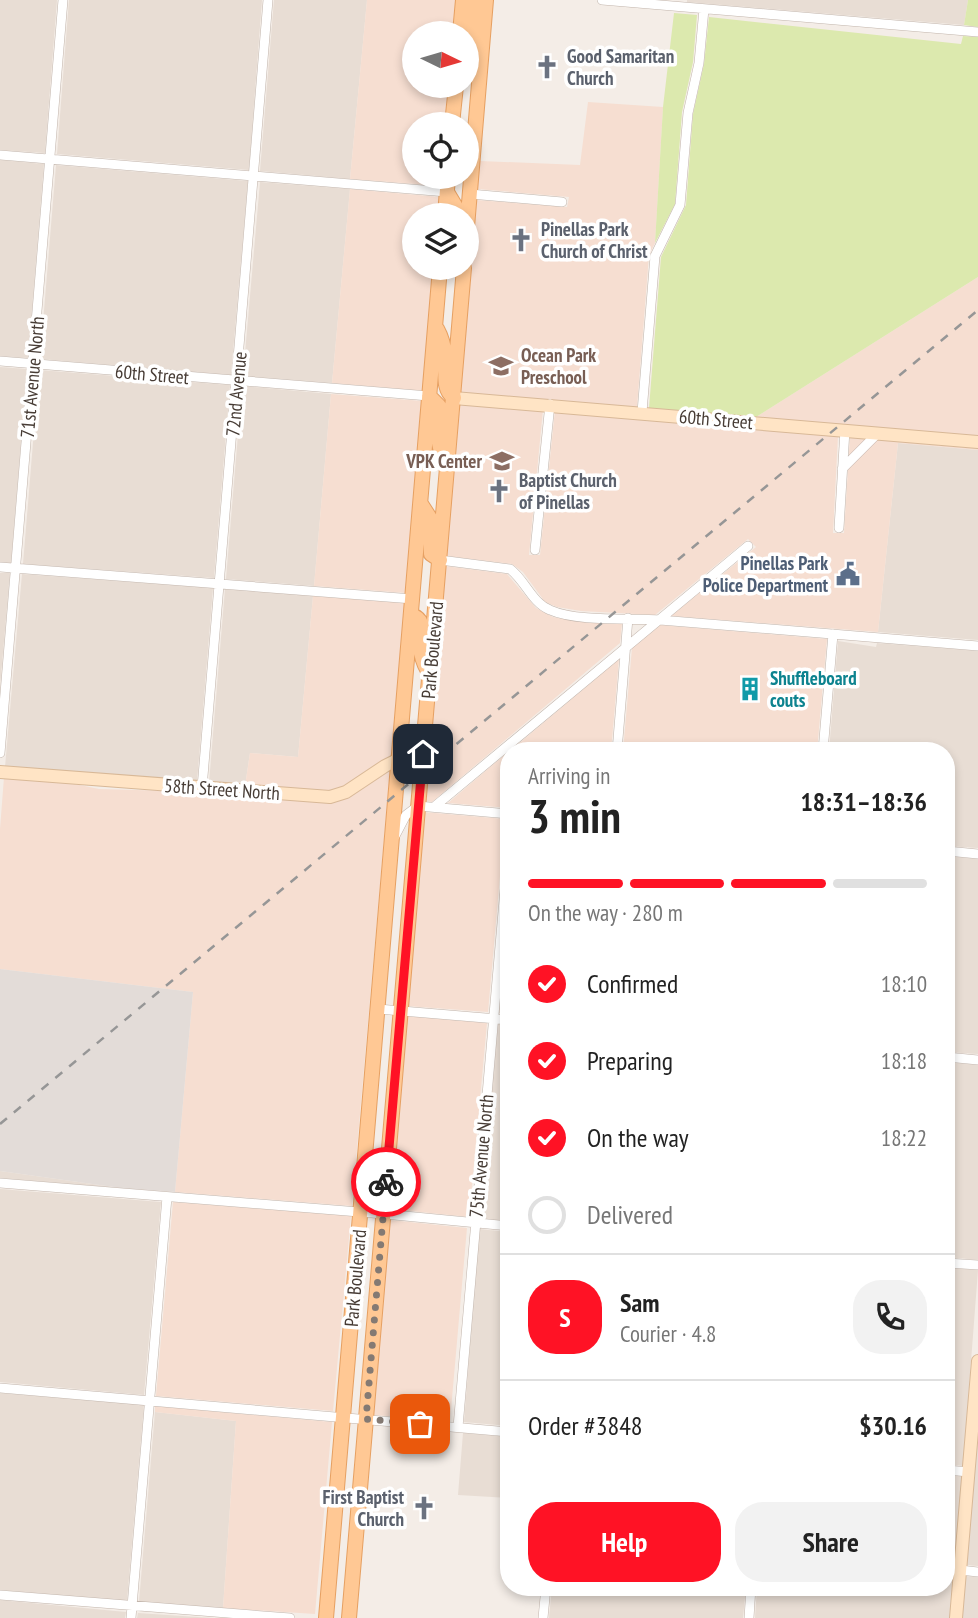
<!DOCTYPE html>
<meta charset="utf-8">
<style>
:root{--surface:#fff;--page:#f2f2f2;--text:#222;--muted:#767676;--line:#e0e0e0;--accent:#ff1225}
body{margin:0;font-family:"PT Sans Narrow",sans-serif;background:var(--page);color:var(--text);height:100vh;display:flex;flex-direction:column;font-size:26px;white-space:nowrap}
*{box-sizing:border-box;margin:0}
p{font-size:23px;color:var(--muted)}
.icon{flex:none;width:38px;height:38px;fill:none;stroke:currentColor;stroke-width:2;stroke-linecap:round;stroke-linejoin:round}
.map{position:relative;flex:1;overflow:hidden}
.details{position:absolute;left:500px;top:742px;width:455px;height:854px;display:flex;flex-direction:column;background:var(--surface);border-radius:28px;box-shadow:0 4px 10px #0003}
.details>*{flex:none}
.needle{width:46px;rotate:95deg}
.fabs{position:absolute;left:402px;top:21px;display:grid;gap:14px}
.fabs a{display:grid;place-items:center;width:77px;height:77px;border-radius:50%;background:var(--surface);box-shadow:0 4px 10px #0003;font-size:35px}
.pin{position:absolute;display:grid;place-items:center;width:60px;height:60px;color:#fff;margin:-30px;border-radius:14px;box-shadow:0 4px 10px #0006}
.courier{position:absolute;display:grid;place-items:center;width:70px;height:70px;margin:-35px;border:5px solid #ff1225;border-radius:50%;background:#fff;color:#222;box-shadow:0 2px 9px #0007}
.head em{font-style:normal;font-weight:700}
.head div{display:flex;flex-direction:column-reverse}
.head{display:flex;align-items:center;justify-content:space-between;height:119px;padding:0 28px}
h1{font-size:46px;font-weight:700;line-height:52px}
.bar{display:grid;grid-template-columns:repeat(4,1fr);gap:10px 7px;align-content:center;height:84px;padding:0 28px}
.bar i{height:9px;border-radius:5px;background:var(--line)}
.bar .active{background:var(--accent)}
.bar p{grid-column:span 4}
.line{display:flex;align-items:center;gap:18px;padding:0 28px;border-top:2px solid var(--line)}
.line div{flex:1}
.round{display:grid;place-items:center;flex:none;width:74px;height:74px;border-radius:28px;background:var(--page)}
ol{padding:0 28px;list-style:none}
li{display:flex;align-items:center;gap:21px;height:77px}
li p{margin-inline-start:auto}
li .icon{padding:7px;border-radius:50%;background:var(--accent);color:#fff;stroke-width:4}
li:last-child{color:var(--muted)}
li i{width:38px;height:38px;border:4px solid var(--line);border-radius:50%}
.cta{display:flex;gap:14px;margin-top:auto;padding:14px 28px}
.cta a{flex:1;height:80px;border-radius:28px;background:var(--accent);color:#fff;font-size:28px;font-weight:700;line-height:80px;text-align:center}
.cta a+a{background:var(--page);color:var(--text)}
.map>svg:first-child{display:block}
.residential{fill:#e8ddd4}
.commercial{fill:#f6ded1}
.industrial{fill:#e3dcd8}
.green{fill:#dce9ae}
.lines{fill:none;stroke-linecap:round;stroke-linejoin:round}
.street-casing{stroke:#c2b5ac;stroke-width:10}
.secondary-casing{stroke:#d8b897;stroke-width:14}
.primary-casing{stroke:#e6a062;stroke-width:16}
.street{stroke:#fff;stroke-width:9}
.secondary{stroke:#ffe4c5;stroke-width:12}
.primary{stroke:#ffc894;stroke-width:14}
.rail{stroke:#969696;stroke-width:2.5;stroke-dasharray:9 9;stroke-linecap:butt}
.done{stroke:#847a73;stroke-width:7;stroke-dasharray:0 12.6}
.route{stroke:#ff1225;stroke-width:9}
.labels{text-anchor:middle;dominant-baseline:central;stroke-width:7;stroke-linejoin:round;paint-order:stroke}
.worship-label{font-size:19px;font-weight:bold;fill:#5b616d;stroke:#fff;text-anchor:start}
.education-label{font-size:19px;font-weight:bold;fill:#785e54;stroke:#fff;text-anchor:start}
.street-label{font-size:19px;fill:#473c35;stroke:#fff}
.service-label{font-size:19px;font-weight:bold;fill:#4e5e75;stroke:#fff;text-anchor:end}
.culture-label{font-size:19px;font-weight:bold;fill:#0d838f;stroke:#fff;text-anchor:start}
</style>
<div class="map">
<svg width="978" height="1618" viewBox="0 0 978 1618">
<rect width="100%" height="100%" fill="#f4ede7"/>
<path class="residential" d="M 0,0 L 57,0 L 45,153 L 0,150 Z
M 69,0 L 262,0 L 249,170 L 57,154 Z
M 274,0 L 367,0 L 350,179 L 260,171 Z
M 687,0 L 968,0 L 964,25 L 687,2 Z
M 0,160 L 44,164 L 28,358 L 0,356 Z
M 56,165 L 248,181 L 231,375 L 40,359 Z
M 260,182 L 350,189 L 332,383 L 243,376 Z
M 0,367 L 27,369 L 11,563 L 0,562 Z
M 39,370 L 230,385 L 214,578 L 23,564 Z
M 242,386 L 331,394 L 314,586 L 226,579 Z
M 898,443 L 978,450 L 978,640 L 878,632 Z
M 0,573 L 10,573 L 0,687 Z
M 22,574 L 213,588 L 197,782 L 5,767 Z
M 225,589 L 313,596 L 298,757 L 250,753 L 245,786 L 209,783 Z
M 838,641 L 876,647 L 877,643 L 978,651 L 978,848 L 947,846 L 947,751 L 829,751 Z
M 947,856 L 978,859 L 978,1054 L 947,1052 Z
M 509,907 L 509,1014 L 499,1013 Z
M 498,1024 L 509,1025 L 509,1221 L 480,1219 Z
M 947,1062 L 978,1065 L 978,1260 L 947,1257 Z
M 0,1171 L 121,1188 L 0,1178 Z
M 0,1189 L 161,1202 L 144,1395 L 0,1382 Z
M 479,1229 L 509,1232 L 509,1426 L 464,1422 Z
M 947,1268 L 978,1270 L 963,1466 L 947,1464 Z
M 0,1393 L 144,1405 L 127,1601 L 0,1590 Z
M 155,1412 L 236,1421 L 223,1608 L 139,1602 Z
M 978,1431 L 978,1566 L 967,1565 Z
M 463,1433 L 509,1437 L 509,1498 L 458,1495 Z
M 947,1475 L 962,1476 L 950,1618 L 755,1618 L 757,1587 L 947,1587 Z
M 966,1576 L 978,1577 L 978,1618 L 962,1618 Z
M 552,1587 L 746,1587 L 743,1618 L 549,1618 Z
M 0,1600 L 126,1612 L 125,1618 L 0,1618 Z
M 138,1613 L 212,1618 L 137,1618 Z"/>
<path class="commercial" d="M 367,0 L 457,0 L 454,33 L 415,33 L 415,86 L 450,86 L 446,124 L 415,124 L 415,177 L 442,177 L 441,186 L 350,179 Z
M 588,102 L 663,107 L 655,243 L 649,255 L 637,407 L 461,393 L 476,200 L 567,207 L 569,197 L 477,189 L 480,161 L 580,165 Z
M 350,189 L 440,197 L 439,215 L 415,215 L 415,268 L 434,268 L 430,321 L 428,322 L 424,391 L 332,383 Z
M 978,277 L 978,437 L 756,417 Z
M 331,394 L 423,401 L 406,593 L 314,586 Z
M 460,404 L 543,409 L 529,555 L 540,555 L 555,410 L 838,435 L 833,533 L 844,533 L 850,436 L 978,447 L 978,450 L 898,443 L 878,632 L 671,616 L 756,547 L 748,539 L 655,615 L 581,611 L 557,607 L 545,602 L 523,572 L 512,564 L 446,556 Z
M 445,566 L 507,574 L 536,608 L 553,617 L 580,622 L 622,623 L 620,643 L 432,802 L 424,801 L 430,739 L 432,736 L 430,735 L 435,679 L 437,678 L 436,675 Z
M 313,596 L 405,603 L 392,758 L 344,787 L 329,792 L 245,786 L 250,753 L 298,757 Z
M 660,625 L 827,639 L 817,751 L 623,751 L 632,648 Z
M 619,659 L 611,751 L 510,751 Z
M 509,751 L 509,808 L 448,803 Z
M 390,770 L 352,1206 L 175,1192 L 193,992 L 0,969 L 0,829 L 4,777 L 70,783 L 99,789 L 173,791 L 330,802 Z
M 423,812 L 505,819 L 488,1012 L 407,1006 Z
M 406,1016 L 487,1023 L 469,1217 L 391,1209 Z
M 173,1202 L 351,1216 L 333,1411 L 156,1396 Z
M 390,1220 L 467,1228 L 450,1421 L 374,1415 Z
M 155,1406 L 332,1422 L 315,1614 L 223,1608 L 236,1421 L 155,1412 Z"/>
<path class="industrial" d="M 0,969 L 193,992 L 175,1192 L 121,1188 L 0,1171 Z"/>
<path class="green" d="M 968,0 L 978,0 L 978,27 L 964,25 Z
M 674,13 L 697,15 L 693,62 L 682,112 L 675,204 L 655,243 L 663,107 Z
M 709,17 L 961,44 L 963,36 L 978,37 L 978,277 L 756,417 L 649,408 L 661,257 L 686,205 L 693,114 L 704,64 Z"/>
<g class="lines">
<g class="street-casing">
<path id="street" d="M 602,0 L 978,32
M 0,155 L 447,192
M 470,194 L 562,202
M 0,361 L 429,396
M 642,412 L 655,256 L 680,205 L 688,113 L 699,63 L 704,9
M 842,469 L 878,433
M 839,528 L 845,430
M 535,550 L 550,404
M 440,560 L 510,569 C 525,580 532,603 550,610 C 577,622 629,618 660,620 C 766,628 872,637 978,646
M 0,567 L 413,599
M 617,751 L 628,618
M 823,751 L 833,634
M 0,753 L 63,0
M 202,788 L 268,0
M 434,807 L 748,546
M 395,836 L 406,815 L 418,806 L 509,814
M 947,851 L 978,854
M 378,1009 L 509,1020
M 947,1057 L 978,1060
M 0,1183 L 384,1214 L 509,1226
M 947,1263 L 978,1265
M 0,1388 L 509,1432
M 458,1427 L 509,843
M 947,1470 L 969,1472
M 960,1570 L 978,1572
M 0,1595 L 290,1618
M 131,1618 L 167,1197
M 543,1618 L 546,1587
M 749,1618 L 751,1587"/>
</g>
<g class="secondary-casing">
<path id="secondary" d="M 454,398 L 978,442
M 0,772 L 330,797 L 346,792 L 385,766 L 411,753 L 424,737
M 956,1618 L 978,1361"/>
</g>
<g class="primary-casing">
<path id="primary" d="M 473,0 L 474,37 L 478,47
M 460,33 L 463,0
M 452,124 L 456,86
M 447,192 L 456,207 L 457,215
M 445,215 L 448,177
M 467,227 L 486,0
M 437,329 C 442,338 444,346 445,356 C 447,371 441,388 454,398
M 429,396 L 439,406 C 441,424 433,449 448,461
M 421,504 L 430,518 L 431,554 L 440,560
M 411,615 C 428,620 420,635 421,649 C 421,657 424,664 428,671
M 326,1618 L 440,268
M 349,1618 L 464,268"/>
</g>
<use href="#street" class="street"/>
<use href="#secondary" class="secondary"/>
<use href="#primary" class="primary"/>
<path class="rail" d="M 0,1124 L 978,310"/>
</g>
<g class="lines">
<path class="done" d="M 386,1182 L 366,1419 L 420,1424"/>
<path class="route" d="M 386,1182 L 423,754"/>
</g>
<defs>
<g id="church-bare" transform="scale(1.89)"><path d="M-1.2-6h2.4v3.5h3.3v2.4h-3.3V6h-2.4V-.1h-3.3v-2.4h3.3Z" fill="#6b7280" stroke="#fff" stroke-width="2.5" paint-order="stroke"/></g>
<g id="school-bare" transform="scale(1.89)"><path d="M0-5L7-2L0 1L-7-2ZM-4 1L0 2.5L4 1V4Q0 6-4 4Z" fill="#8d6e63" stroke="#fff" stroke-width="2.5" paint-order="stroke"/></g>
<g id="civic-bare" transform="scale(1.89)"><path d="M-.6-6.5H3V-4.5H.6V-3L4-1V1h2V6H-6V1h2V-1L-.6-3ZM-1.2 2.5V6h2.4V2.5Z" fill="#5c6f8a" stroke="#fff" stroke-width="2.5" paint-order="stroke"/></g>
<g id="building-bare" transform="scale(1.89)"><path d="M-4-6H4V6H1V3H-1V6H-4ZM-2.5-4.3h1.7v1.8h-1.7ZM.8-4.3h1.7v1.8H.8ZM-2.5-1h1.7V.8h-1.7ZM.8-1h1.7V.8H.8Z" fill="#0f9aa8" stroke="#fff" stroke-width="2.5" paint-order="stroke"/></g>
</defs>
<g fill-rule="evenodd">
<use href="#church-bare" x="547" y="67"/>
<use href="#church-bare" x="521" y="240"/>
<use href="#school-bare" x="501" y="366"/>
<use href="#school-bare" x="502" y="461"/>
<use href="#church-bare" x="499" y="491"/>
<use href="#civic-bare" x="848" y="574"/>
<use href="#building-bare" x="750" y="689"/>
<use href="#church-bare" x="424" y="1508"/>
</g>
<g class="labels">
<g class="worship-label">
<text x="567" y="56">Good Samaritan<tspan x="567" dy="22">Church</tspan></text>
<text x="541" y="229">Pinellas Park<tspan x="541" dy="22">Church of Christ</tspan></text>
<text x="519" y="480">Baptist Church<tspan x="519" dy="22">of Pinellas</tspan></text>
<text x="404" y="1497" text-anchor="end">First Baptist<tspan x="404" dy="22">Church</tspan></text>
</g>
<g class="education-label">
<text x="521" y="355">Ocean Park<tspan x="521" dy="22">Preschool</tspan></text>
<text x="482" y="461" text-anchor="end">VPK Center</text>
</g>
<g class="street-label">
<text transform="translate(152 374) rotate(5)">60th Street</text>
<text transform="translate(32 377) rotate(-85)">71st Avenue North</text>
<text transform="translate(236 394) rotate(-85)">72nd Avenue</text>
<text transform="translate(716 419) rotate(5)">60th Street</text>
<text transform="translate(432 650) rotate(-85)">Park Boulevard</text>
<text transform="translate(222 789) rotate(4)">58th Street North</text>
<text transform="translate(481 1156) rotate(-85)">75th Avenue North</text>
<text transform="translate(355 1278) rotate(-85)">Park Boulevard</text>
</g>
<g class="service-label">
<text x="828" y="563">Pinellas Park<tspan x="828" dy="22">Police Department</tspan></text>
</g>
<g class="culture-label">
<text x="770" y="678">Shuffleboard<tspan x="770" dy="22">couts</tspan></text>
</g>
</g>
</svg>
<div class="fabs">
<a><svg class="needle" viewBox="-14 -14 28 28"><path d="M0-13l5 13h-10z" fill="#e53935"/><path d="M0 13l5-13h-10z" fill="#767676"/></svg></a>
<a><svg class="icon" aria-label="locate" viewBox="0 0 24 24"><circle cx="12" cy="12" r="6"/><path d="M12 2v4M12 18v4M2 12h4M18 12h4"/></svg></a>
<a><svg class="icon" aria-label="layers" viewBox="0 0 24 24"><path d="M12 4l9 5-9 5-9-5zM3 14l9 5 9-5"/></svg></a>
</div>
<div class="pin" style="left:420px;top:1424px;background:#ea580c"><svg class="icon" aria-label="bag" viewBox="0 0 24 24"><path d="M5 8h14l-1 12H6zM9 8a3 3 0 0 1 6 0"/></svg></div>
<div class="pin" style="left:423px;top:754px;background:#1f2937"><svg class="icon" aria-label="home" viewBox="0 0 24 24"><path d="M3 11l9-7 9 7M6 9v11h12V9"/></svg></div>
<div class="courier" style="left:386px;top:1182px"><svg class="icon" aria-label="bike" viewBox="0 0 24 24"><circle cx="6" cy="16" r="4"/><circle cx="18" cy="16" r="4"/><path d="M6 16l4-8h5l3 8M10 8l3 8H6M13 5h3"/></svg></div>
<section class="details">
<div class="head"><div><h1>3 min</h1><p>Arriving in</p></div><em>18:31–18:36</em></div>
<div class="bar"><i class="active"></i><i class="active"></i><i class="active"></i><i></i><p>On the way · 280 m</p></div>
<ol>
<li><svg class="icon" aria-label="check" viewBox="0 0 24 24"><path d="M5 12l5 5 9-10"/></svg>Confirmed<p>18:10</p></li>
<li><svg class="icon" aria-label="check" viewBox="0 0 24 24"><path d="M5 12l5 5 9-10"/></svg>Preparing<p>18:18</p></li>
<li><svg class="icon" aria-label="check" viewBox="0 0 24 24"><path d="M5 12l5 5 9-10"/></svg>On the way<p>18:22</p></li>
<li><i></i>Delivered</li>
</ol>
<div class="line" style="height:126px"><b class="round" style="background:var(--accent);color:#fff">S</b><div><b>Sam</b><p>Courier · 4.8</p></div><a class="round"><svg class="icon" aria-label="phone" viewBox="0 0 24 24"><path d="M5 4h4l2 5-3 2q2 4 5 5l2-3 5 2v4C11 20 4 13 5 4z"/></svg></a></div>
<div class="line" style="height:91px"><div>Order #3848</div><b>$30.16</b></div>
<div class="cta"><a>Help</a><a>Share</a></div>
</section>
</div>
